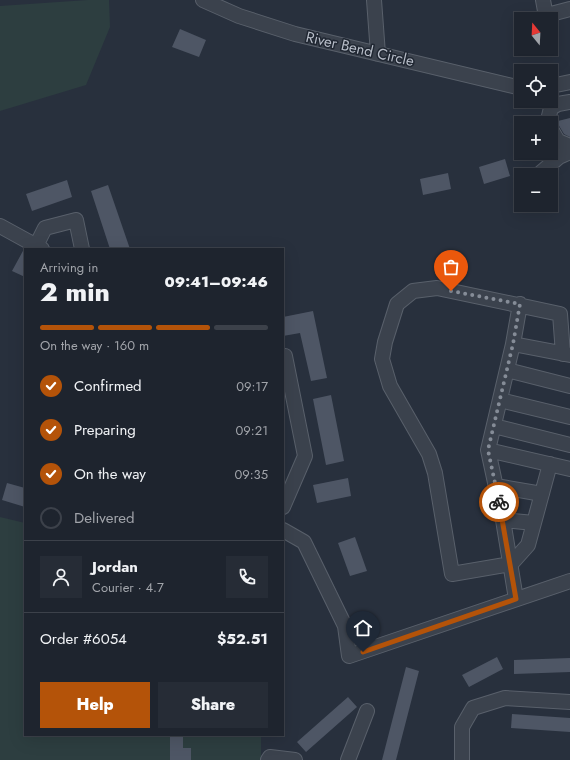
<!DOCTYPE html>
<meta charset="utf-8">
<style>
:root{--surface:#1e242e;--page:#262c36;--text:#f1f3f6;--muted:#a1a4aa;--line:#3c414a;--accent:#b45309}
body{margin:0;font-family:Jost,sans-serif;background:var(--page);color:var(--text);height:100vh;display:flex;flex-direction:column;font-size:15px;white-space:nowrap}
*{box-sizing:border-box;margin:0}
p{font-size:13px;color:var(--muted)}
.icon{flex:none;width:22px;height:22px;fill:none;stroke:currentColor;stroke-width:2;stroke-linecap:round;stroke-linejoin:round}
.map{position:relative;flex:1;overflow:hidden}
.drawer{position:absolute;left:24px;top:248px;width:260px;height:488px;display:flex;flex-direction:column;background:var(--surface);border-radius:0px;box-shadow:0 4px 16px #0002,0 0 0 1px var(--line)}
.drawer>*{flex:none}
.needle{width:26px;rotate:342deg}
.tools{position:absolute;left:514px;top:12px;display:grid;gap:8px}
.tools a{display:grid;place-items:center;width:44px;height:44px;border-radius:0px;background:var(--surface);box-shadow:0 4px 16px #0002,0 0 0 1px var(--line);font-size:20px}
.pin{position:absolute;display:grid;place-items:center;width:34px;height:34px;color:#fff;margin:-41px -17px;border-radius:50% 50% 50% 0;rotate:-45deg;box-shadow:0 0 4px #0007}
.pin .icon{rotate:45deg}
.courier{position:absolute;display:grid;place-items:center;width:40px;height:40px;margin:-20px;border:3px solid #b45309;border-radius:50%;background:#fff;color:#222;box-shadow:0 1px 5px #0007}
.headline em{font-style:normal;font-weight:800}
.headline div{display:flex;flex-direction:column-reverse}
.headline{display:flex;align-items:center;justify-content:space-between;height:68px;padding:0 16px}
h1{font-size:26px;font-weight:800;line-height:30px}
.bar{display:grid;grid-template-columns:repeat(4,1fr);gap:6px 4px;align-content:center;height:48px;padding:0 16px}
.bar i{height:5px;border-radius:3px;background:var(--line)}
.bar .on{background:var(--accent)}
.bar p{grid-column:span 4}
.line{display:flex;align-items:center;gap:10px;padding:0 16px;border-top:1px solid var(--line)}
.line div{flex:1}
.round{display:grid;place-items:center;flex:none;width:42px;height:42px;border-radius:0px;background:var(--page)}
ol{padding:0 16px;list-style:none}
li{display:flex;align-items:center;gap:12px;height:44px}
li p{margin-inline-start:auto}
li .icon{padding:4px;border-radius:50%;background:var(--accent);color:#fff;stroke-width:4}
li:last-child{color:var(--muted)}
li i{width:22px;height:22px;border:2px solid var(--line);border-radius:50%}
.button{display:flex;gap:8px;margin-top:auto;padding:8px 16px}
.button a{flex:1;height:46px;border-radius:0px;background:var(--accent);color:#fff;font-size:16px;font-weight:800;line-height:46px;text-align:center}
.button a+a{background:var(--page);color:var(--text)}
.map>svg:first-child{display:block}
.green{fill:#2d3e40}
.building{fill:#4e5665}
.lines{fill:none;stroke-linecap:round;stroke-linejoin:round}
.minor-casing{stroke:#59606b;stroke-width:16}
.minor{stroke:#3b424d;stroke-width:14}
.done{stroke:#858c97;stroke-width:4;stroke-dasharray:0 7.2}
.route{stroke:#b45309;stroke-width:5}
.labels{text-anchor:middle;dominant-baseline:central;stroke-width:3;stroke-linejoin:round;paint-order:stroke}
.street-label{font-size:15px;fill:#b7bdc8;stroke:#202732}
</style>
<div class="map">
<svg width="570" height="760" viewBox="0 0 570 760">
<rect width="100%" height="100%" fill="#28303d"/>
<path class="green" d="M 88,0 L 109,0 L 110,27 L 86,85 L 0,111 L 0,6 Z
M 0,517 L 25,523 L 25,735 L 261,735 L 261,760 L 0,760 Z"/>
<path class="building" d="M 180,29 L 206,40 L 199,57 L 172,47 Z
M 570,118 L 570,137 L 564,134 L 558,124 L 558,121 Z
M 505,159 L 510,176 L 484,184 L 479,167 Z
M 448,173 L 451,189 L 423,195 L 420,179 Z
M 67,180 L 72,197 L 32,211 L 26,194 Z
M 108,185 L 130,249 L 110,249 L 91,191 Z
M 24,249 L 25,249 L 25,277 L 12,271 Z
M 313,311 L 327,378 L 311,381 L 300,333 L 283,336 L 283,317 Z
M 331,395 L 344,461 L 326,465 L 313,399 Z
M 348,478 L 351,496 L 317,503 L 313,485 Z
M 7,483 L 25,488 L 25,507 L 2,500 Z
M 355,537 L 367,571 L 350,576 L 338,543 Z
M 497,657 L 503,669 L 469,687 L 462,675 Z
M 570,658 L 570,672 L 514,674 L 514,660 Z
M 406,667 L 419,671 L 396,760 L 382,760 Z
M 348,697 L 357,707 L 306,752 L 297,742 Z
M 512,714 L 570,718 L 570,732 L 511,728 Z
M 170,735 L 183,735 L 183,748 L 191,748 L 191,760 L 170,760 Z"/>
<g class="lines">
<g class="minor-casing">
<path id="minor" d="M 203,0 L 239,16 L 295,34 L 521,88
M 374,0 L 378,54
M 543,0 L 545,11 L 551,14 L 570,9
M 551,86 L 570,82
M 550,123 L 549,116 L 551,108 L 558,104 L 570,102
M 551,129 L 558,141 L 570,146
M 538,175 L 559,157 L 570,152
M 0,226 L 42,249
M 36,246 L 45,228 L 76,220 L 82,249
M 513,344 L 520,304
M 570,355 L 513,344 L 488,450 L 570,469
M 283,356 L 285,356 L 305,456 L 283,507
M 507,370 L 570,386
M 500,400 L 570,417
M 494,426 L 570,445
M 488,450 L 503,520 L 516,599
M 550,464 L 528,545 L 511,564 L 452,574 L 435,473 L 429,454 L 390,386 L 382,359 L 385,342 L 397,304 L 413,291 L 437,288 L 560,314 L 563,354
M 496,486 L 542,494
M 503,520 L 534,523
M 283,530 L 304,542 L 345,626 L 349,656 L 570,581
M 268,760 L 270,757 L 295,760
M 348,760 L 367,711
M 462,760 L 462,727 L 473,708 L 505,698 L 570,702"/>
</g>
<use href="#minor" class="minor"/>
</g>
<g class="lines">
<path class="done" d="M 451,291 L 520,304 L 513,344 L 488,450 L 499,502"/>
<path class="route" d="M 363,652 L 516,599 L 499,502"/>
</g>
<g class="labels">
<g class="street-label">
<text transform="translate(360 49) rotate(13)">River Bend Circle</text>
</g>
</g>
</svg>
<div class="tools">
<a><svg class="needle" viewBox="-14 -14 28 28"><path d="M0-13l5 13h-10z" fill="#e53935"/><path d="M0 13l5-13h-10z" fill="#a1a4aa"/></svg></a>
<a><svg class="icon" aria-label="locate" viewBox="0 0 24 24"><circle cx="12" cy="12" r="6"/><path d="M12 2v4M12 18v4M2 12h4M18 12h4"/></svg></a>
<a>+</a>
<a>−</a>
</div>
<div class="pin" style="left:451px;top:291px;background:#ea580c"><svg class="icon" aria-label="bag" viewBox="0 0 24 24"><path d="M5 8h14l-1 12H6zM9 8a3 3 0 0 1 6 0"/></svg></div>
<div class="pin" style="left:363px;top:652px;background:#1f2937"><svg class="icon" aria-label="home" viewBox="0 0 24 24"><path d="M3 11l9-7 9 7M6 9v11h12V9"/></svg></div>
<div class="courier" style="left:499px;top:502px"><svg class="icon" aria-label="bike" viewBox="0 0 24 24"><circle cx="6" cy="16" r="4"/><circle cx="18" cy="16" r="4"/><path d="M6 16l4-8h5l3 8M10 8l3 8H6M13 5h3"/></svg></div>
<section class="drawer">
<div class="headline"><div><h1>2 min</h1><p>Arriving in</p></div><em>09:41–09:46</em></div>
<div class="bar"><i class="on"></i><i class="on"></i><i class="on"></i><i></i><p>On the way · 160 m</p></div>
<ol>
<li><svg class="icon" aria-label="check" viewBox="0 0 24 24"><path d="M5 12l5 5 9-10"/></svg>Confirmed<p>09:17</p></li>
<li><svg class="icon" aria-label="check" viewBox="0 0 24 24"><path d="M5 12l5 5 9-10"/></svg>Preparing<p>09:21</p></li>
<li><svg class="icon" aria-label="check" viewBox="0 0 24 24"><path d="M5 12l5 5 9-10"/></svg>On the way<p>09:35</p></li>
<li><i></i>Delivered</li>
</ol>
<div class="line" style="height:72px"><a class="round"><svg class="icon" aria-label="person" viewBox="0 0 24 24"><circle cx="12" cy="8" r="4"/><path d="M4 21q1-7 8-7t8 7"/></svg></a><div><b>Jordan</b><p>Courier · 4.7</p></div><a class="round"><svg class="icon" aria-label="phone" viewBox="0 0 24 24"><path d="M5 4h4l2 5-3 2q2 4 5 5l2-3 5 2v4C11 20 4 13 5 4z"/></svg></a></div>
<div class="line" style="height:52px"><div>Order #6054</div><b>$52.51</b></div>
<div class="button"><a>Help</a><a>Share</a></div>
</section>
</div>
